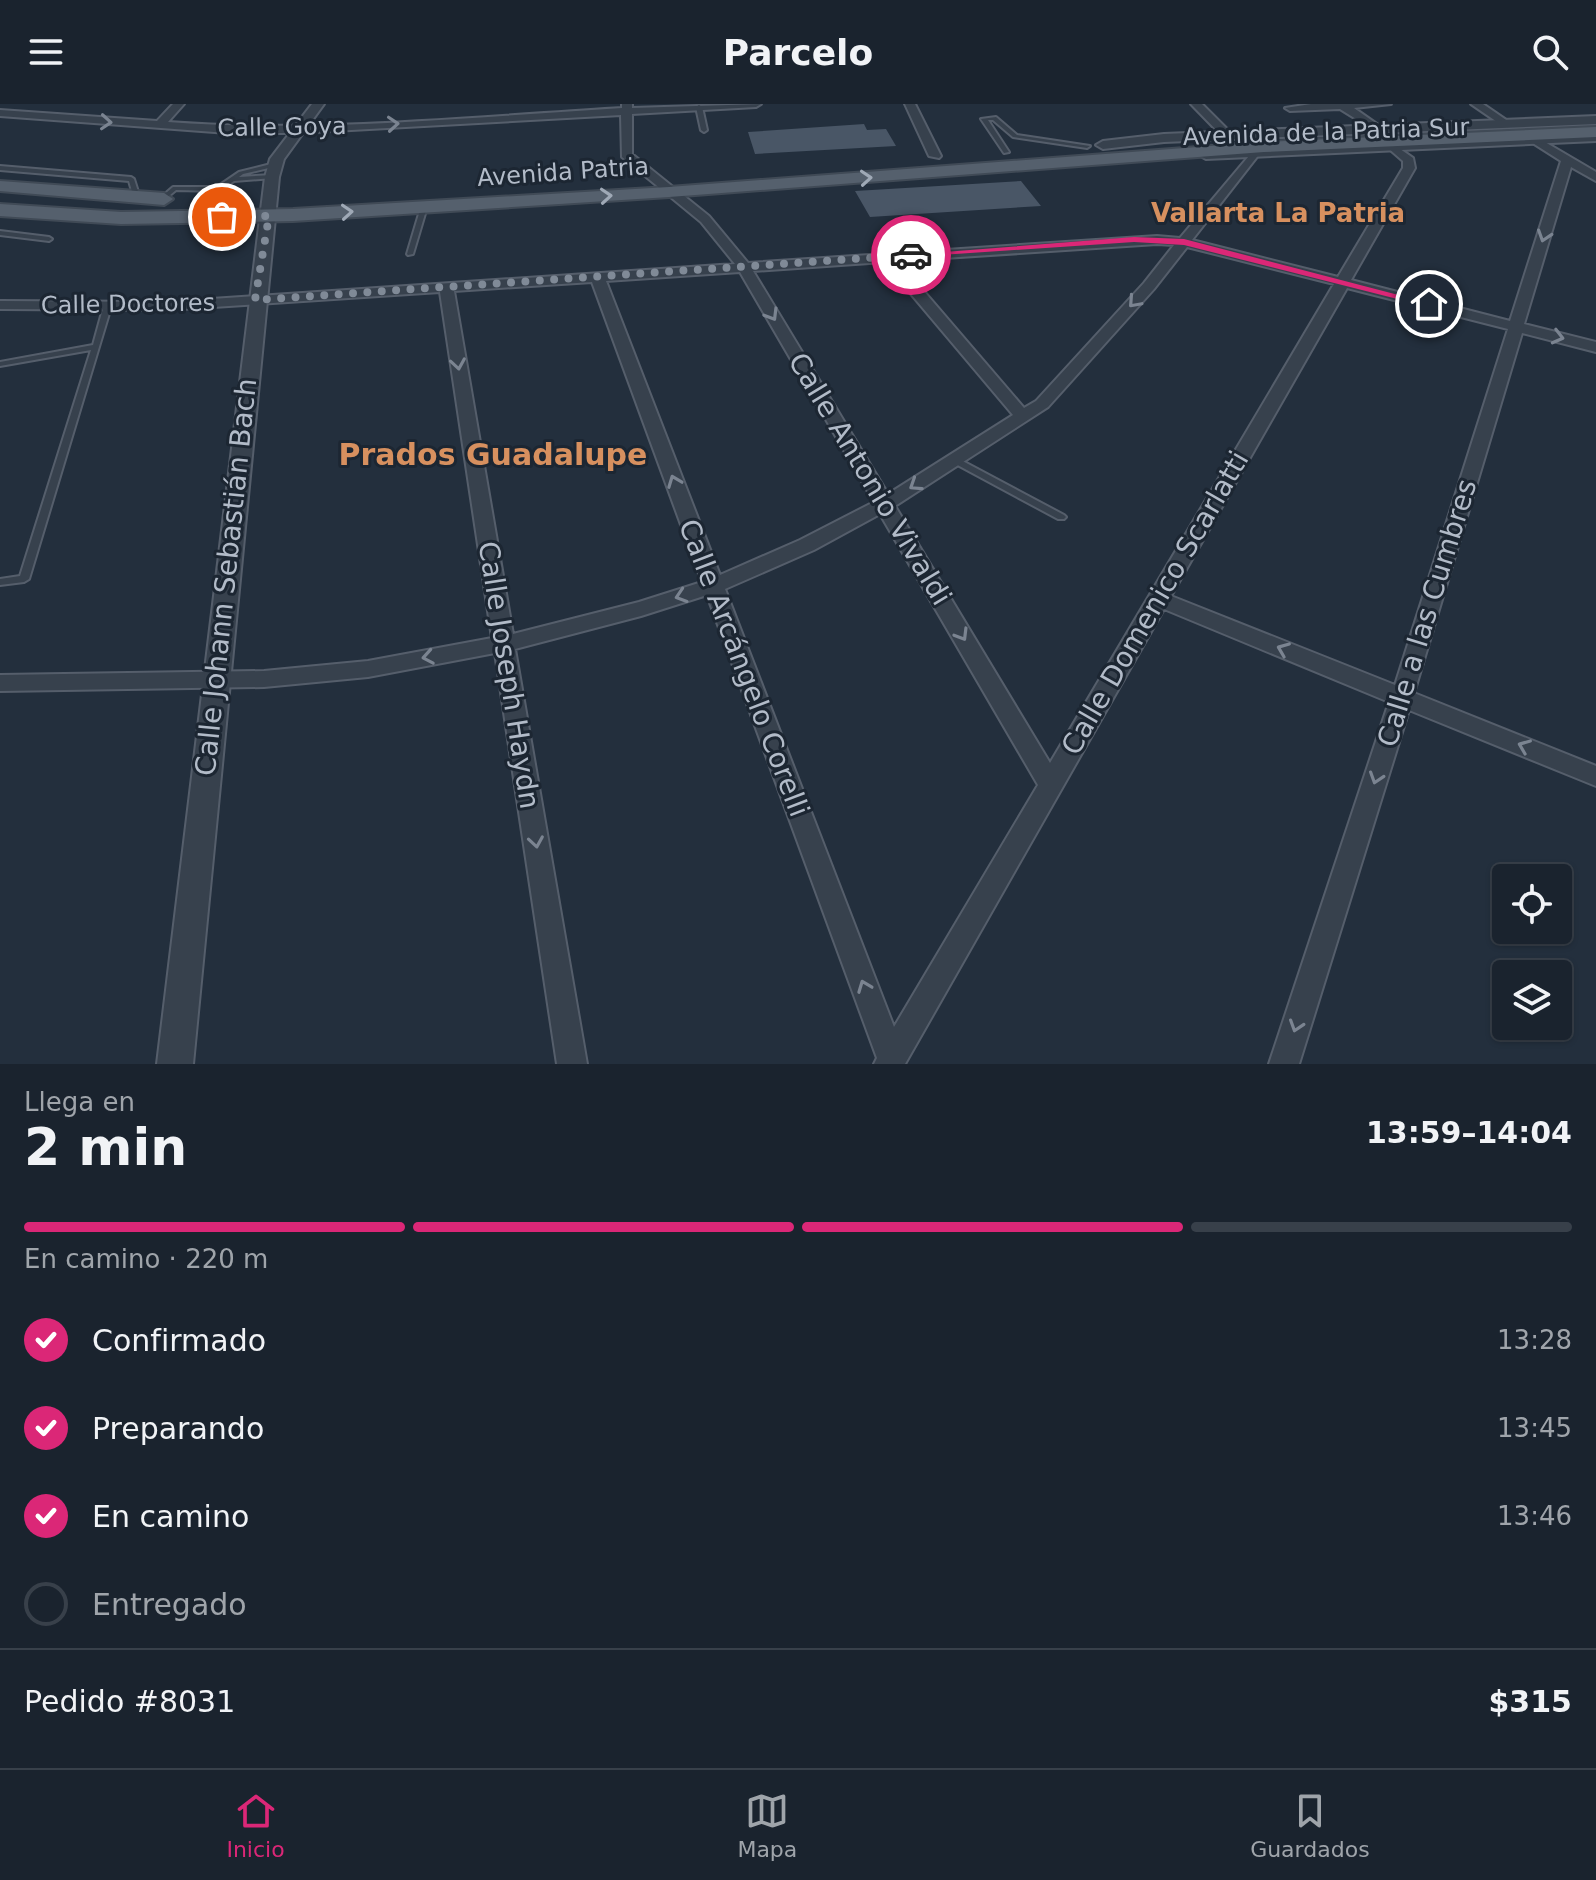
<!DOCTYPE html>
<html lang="es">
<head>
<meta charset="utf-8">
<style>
	body { margin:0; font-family:"DejaVu Sans",sans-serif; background:#272f3a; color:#f1f3f6; height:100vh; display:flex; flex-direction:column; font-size:30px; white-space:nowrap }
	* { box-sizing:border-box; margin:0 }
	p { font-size:26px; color:#9fa4aa }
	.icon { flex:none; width:44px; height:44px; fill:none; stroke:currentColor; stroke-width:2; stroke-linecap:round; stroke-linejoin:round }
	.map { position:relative; height:960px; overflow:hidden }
	.side { display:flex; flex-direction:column; background:#1a232e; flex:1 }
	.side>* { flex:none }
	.controls { position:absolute; left:1492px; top:760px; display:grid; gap:16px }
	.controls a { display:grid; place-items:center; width:80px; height:80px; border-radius:8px; background:#1a232e; box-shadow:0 2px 6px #0004,0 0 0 2px #38404a; font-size:40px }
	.pin { position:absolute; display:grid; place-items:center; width:68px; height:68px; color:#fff; margin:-34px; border:4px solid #fff; border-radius:50%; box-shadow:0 2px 8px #0007 }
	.courier { position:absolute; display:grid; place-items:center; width:80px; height:80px; margin:-40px; border:6px solid #db2777; border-radius:50%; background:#fff; color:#222; box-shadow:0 2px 10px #0007 }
	.headline em { font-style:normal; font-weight:700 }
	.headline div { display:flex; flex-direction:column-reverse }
	.headline { display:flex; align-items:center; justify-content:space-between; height:136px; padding:0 24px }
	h1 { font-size:52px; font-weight:700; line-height:60px }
	.bar { display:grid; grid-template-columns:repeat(4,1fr); gap:12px 8px; align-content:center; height:96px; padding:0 24px }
	.bar i { height:10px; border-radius:6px; background:#38404a }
	.bar .current { background:#db2777 }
	.bar p { grid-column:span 4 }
	.line { display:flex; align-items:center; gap:20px; padding:0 24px; border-top:2px solid #38404a }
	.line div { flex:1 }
	ol { padding:0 24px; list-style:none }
	li { display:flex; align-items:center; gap:24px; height:88px }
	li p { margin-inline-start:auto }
	li .icon { padding:8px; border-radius:50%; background:#db2777; color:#fff; stroke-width:4 }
	li:last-child { color:#9fa4aa }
	li i { width:44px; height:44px; border:4px solid #38404a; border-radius:50% }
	header { display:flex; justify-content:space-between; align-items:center; height:104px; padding:0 24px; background:#1a232e; font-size:36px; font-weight:700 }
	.dock { display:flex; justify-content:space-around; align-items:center; height:112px; border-top:2px solid #38404a; background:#1a232e; font-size:22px; color:#9fa4aa }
	.dock a { display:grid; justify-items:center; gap:4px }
	.dock .current { color:#db2777 }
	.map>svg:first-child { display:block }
</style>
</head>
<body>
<header><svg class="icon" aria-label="menu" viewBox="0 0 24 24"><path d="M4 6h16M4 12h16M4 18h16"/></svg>Parcelo<svg class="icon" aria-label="search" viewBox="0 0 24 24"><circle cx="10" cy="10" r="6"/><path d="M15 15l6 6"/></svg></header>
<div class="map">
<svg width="1596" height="960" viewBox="0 0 1596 960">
	<rect width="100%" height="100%" fill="#232f3d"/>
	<path fill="#495666" d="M864,20L867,26L886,25L896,42L755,50L748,28Z
		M1021,77L1041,102L870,113L855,87Z"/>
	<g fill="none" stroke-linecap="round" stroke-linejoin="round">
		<g stroke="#555e6b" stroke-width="4">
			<path id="service" d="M699,1L702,3L707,26L704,28L701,26L696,3Z
				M996,13L1017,31L1090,42L1087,44L1013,33L993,16H988L1009,48L1004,49L981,15Z
				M275,59L277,60V62L243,70L239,73L272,71L275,73L274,74L234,77L218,87L176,86L164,96L159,95L173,83H217L239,68Z
				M0,62L131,73L134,75L140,94L137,96L134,94L129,77L0,66Z
				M424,101L427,103L413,150L408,151L407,150L421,103Z
				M0,127L49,133L52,135L49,137L0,131Z
				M104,201L111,203L29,475L24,478L0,481V475L20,472L91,246L0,262V258L93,241Z
				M955,353L1064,411L1066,413L1064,415H1058L952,358L951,356L952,354Z"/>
		</g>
		<g stroke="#555e6b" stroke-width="4">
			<path id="minor" d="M173,0H184L168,18C319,29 471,13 622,4V0H632V4L761,0L756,3L632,10V50L709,112L748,159L1157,132L1180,134L1254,46L1260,49L1192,136L1338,173L1403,64V57L1387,43L1393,40L1413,54L1415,64L1351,176L1510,217L1561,57L1528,36L1538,34L1596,68V77L1571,63L1524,220L1596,238V248L1522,229L1414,589L1596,662V682L1409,606L1299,960H1269L1389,598L1164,505L905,960H874L877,954L707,491L641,512L515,545L587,960H557L495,549L368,573L264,583L0,587V571L264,567L368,557L492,534L440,188L167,206L0,205V197L167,198L735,160L701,118L622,53L621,11L297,29H228L0,12V6L157,17ZM1157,140L1174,141L1144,179L1036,297L1024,304L898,157ZM1187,143L1334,180L1050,659L895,402L1048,303L1154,185ZM884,158L1013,311L888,390L753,167ZM740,168L874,398L800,436L720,471L606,177ZM592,178L702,478L639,498L513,530L454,187ZM1347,184L1508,225L1395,581L1171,492ZM880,410L1038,681L894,923L725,485L814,446Z
				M905,0H915L941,52L939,54L929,52Z
				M1191,0H1202L1232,30V34H1224Z
				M1311,0H1391L1354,4L1381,23V27L1377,28L1340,5L1290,7L1285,4Z
				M1471,0H1483L1512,20L1503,22Z"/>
		</g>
		<g stroke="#555e6b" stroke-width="4">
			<path id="tertiary" d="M312,0H324L284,55L279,73L193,960H157L265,73L270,55Z
				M1596,12V20L1164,38L1103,45L1096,41L1103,37L1164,30Z
				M1596,29V37L1206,55L1199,51L1206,47Z"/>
		</g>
		<g stroke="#404a56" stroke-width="4">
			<path id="primary" d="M1596,23V33L1264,48L669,93L293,117L121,120L0,112V100L121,108L293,105L669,83L1264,38Z
				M0,77L164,89L173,95L164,101L0,87Z"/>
		</g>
		<use href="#service" fill="#37414d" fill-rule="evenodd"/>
		<use href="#minor" fill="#37414d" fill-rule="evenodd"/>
		<use href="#tertiary" fill="#37414d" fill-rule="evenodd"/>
		<use href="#primary" fill="#55606d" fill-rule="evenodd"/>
	</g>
	<defs><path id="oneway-chevron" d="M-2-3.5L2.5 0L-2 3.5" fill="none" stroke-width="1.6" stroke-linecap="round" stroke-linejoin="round" transform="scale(2)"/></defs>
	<g stroke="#7b8491">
		<use href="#oneway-chevron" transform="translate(106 18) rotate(4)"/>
		<use href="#oneway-chevron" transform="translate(393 20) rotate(-4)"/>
		<use href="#oneway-chevron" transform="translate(1544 132) rotate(108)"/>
		<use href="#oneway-chevron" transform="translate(1134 198) rotate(132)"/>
		<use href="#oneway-chevron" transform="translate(772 211) rotate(59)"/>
		<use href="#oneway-chevron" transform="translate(1558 233) rotate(14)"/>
		<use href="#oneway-chevron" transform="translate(458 260) rotate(81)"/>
		<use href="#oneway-chevron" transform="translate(674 377) rotate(-111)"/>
		<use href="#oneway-chevron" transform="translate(915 381) rotate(147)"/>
		<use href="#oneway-chevron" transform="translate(681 492) rotate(162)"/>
		<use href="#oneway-chevron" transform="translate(962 531) rotate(59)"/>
		<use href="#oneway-chevron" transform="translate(1283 545) rotate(-158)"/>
		<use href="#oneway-chevron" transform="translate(428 553) rotate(170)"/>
		<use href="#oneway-chevron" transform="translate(1524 642) rotate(-158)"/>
		<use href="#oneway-chevron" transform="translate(1376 674) rotate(108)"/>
		<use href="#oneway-chevron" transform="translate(536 738) rotate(81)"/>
		<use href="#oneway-chevron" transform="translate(864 882) rotate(-111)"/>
		<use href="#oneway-chevron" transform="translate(1296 922) rotate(108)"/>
	</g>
	<g stroke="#9fa9b6">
		<use href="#oneway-chevron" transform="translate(866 74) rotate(-4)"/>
		<use href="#oneway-chevron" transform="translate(606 92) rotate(-4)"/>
		<use href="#oneway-chevron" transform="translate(347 108) rotate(-4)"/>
	</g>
	<path fill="#db2777" d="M1134,133L1184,135L1433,200L1429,203L1184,141L1134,138L911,153L906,151Z"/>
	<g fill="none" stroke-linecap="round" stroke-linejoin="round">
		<path stroke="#808a97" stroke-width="8" stroke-dasharray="0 14.4" d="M222,113L269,112L255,196L911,151"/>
	</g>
	<g text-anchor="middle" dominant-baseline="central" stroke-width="6" stroke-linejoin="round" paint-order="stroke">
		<g font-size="24" fill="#b2bbc8" stroke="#1c2632">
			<text transform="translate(282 23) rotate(-1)">Calle Goya</text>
			<text transform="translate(1326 28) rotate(-2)">Avenida de la Patria Sur</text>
			<text transform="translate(563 68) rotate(-4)">Avenida Patria</text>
			<text transform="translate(128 200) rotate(-1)">Calle Doctores</text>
		</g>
		<g font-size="26" font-weight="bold" fill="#d7905f" stroke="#1c2632">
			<text x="1278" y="109">Vallarta La Patria</text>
		</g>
		<g font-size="28" fill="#b2bbc8" stroke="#1c2632">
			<text transform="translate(870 375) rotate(59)">Calle Antonio Vivaldi</text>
			<text transform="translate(226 473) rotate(-84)">Calle Johann Sebastián Bach</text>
			<text transform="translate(1155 499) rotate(-60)">Calle Domenico Scarlatti</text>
			<text transform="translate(1427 509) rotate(-73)">Calle a las Cumbres</text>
			<text transform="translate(744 564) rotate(69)">Calle Arcángelo Corelli</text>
			<text transform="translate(509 571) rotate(81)">Calle Joseph Haydn</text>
		</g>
		<g font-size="30" font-weight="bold" fill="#d7905f" stroke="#1c2632">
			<text x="493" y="350">Prados Guadalupe</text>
		</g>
	</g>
</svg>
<div class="controls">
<a><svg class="icon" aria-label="locate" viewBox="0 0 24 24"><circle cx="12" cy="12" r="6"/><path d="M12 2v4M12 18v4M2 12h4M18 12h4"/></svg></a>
<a><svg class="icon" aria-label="layers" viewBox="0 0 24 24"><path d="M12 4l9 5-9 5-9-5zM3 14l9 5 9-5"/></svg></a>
</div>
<div class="pin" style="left:222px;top:113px;background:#ea580c"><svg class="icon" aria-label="bag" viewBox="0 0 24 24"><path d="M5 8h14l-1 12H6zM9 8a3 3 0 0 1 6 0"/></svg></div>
<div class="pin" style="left:1429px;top:200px;background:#1f2937"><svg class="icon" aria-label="home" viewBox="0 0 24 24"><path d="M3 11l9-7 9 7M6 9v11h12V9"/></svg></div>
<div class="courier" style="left:911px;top:151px"><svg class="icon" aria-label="car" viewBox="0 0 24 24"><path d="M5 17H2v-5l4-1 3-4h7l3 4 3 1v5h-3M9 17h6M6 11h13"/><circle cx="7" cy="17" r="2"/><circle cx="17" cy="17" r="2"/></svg></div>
</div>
<section class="side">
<div class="headline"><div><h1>2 min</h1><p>Llega en</p></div><em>13:59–14:04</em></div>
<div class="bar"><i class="current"></i><i class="current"></i><i class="current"></i><i></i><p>En camino · 220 m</p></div>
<ol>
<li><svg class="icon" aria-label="check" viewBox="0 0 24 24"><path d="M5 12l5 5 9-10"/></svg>Confirmado<p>13:28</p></li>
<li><svg class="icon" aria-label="check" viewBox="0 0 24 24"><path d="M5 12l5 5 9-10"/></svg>Preparando<p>13:45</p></li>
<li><svg class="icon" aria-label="check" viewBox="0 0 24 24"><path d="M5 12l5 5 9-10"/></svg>En camino<p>13:46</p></li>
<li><i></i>Entregado</li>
</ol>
<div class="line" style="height:104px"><div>Pedido #8031</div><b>$315</b></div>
</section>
<nav class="dock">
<a class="current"><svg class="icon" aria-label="home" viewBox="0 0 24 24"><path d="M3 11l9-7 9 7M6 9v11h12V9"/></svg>Inicio</a>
<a><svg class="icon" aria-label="map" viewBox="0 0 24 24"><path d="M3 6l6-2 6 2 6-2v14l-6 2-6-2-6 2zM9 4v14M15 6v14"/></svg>Mapa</a>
<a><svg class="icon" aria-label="saved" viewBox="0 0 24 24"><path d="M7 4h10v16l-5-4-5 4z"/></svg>Guardados</a>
</nav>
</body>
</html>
